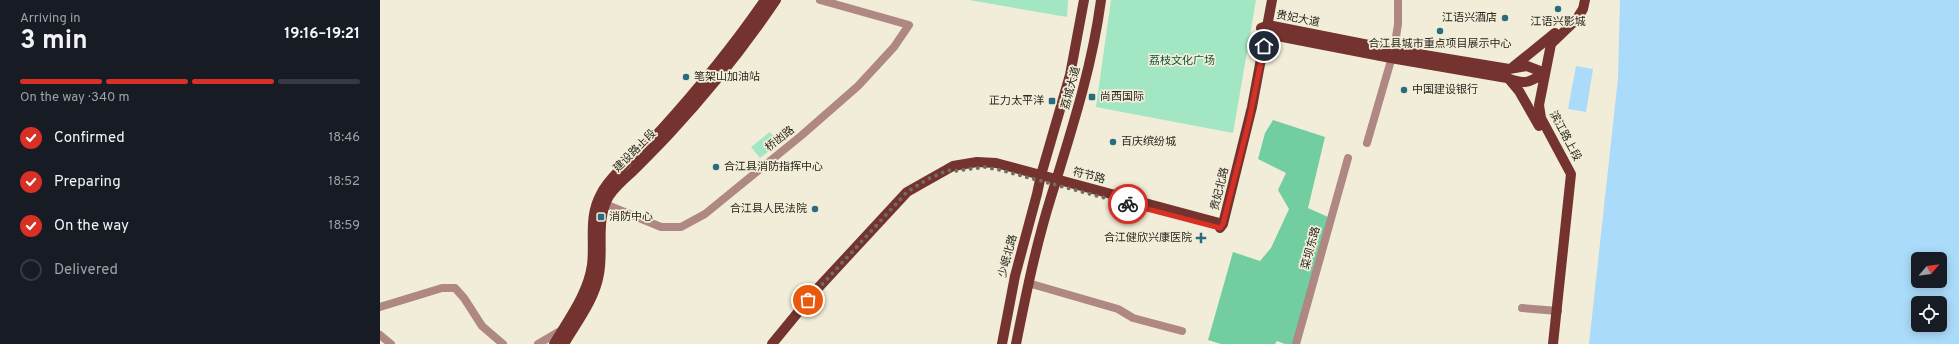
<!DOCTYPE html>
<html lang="en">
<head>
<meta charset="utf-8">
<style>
	body { margin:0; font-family:Overpass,"Noto Sans SC",sans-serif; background:#20242c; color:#f1f3f6; height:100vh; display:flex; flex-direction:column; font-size:15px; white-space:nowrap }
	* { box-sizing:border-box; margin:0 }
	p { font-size:13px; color:#9ea1a6 }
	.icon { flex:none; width:22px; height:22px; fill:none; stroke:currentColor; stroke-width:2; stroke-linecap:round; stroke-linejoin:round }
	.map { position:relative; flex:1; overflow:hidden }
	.details { display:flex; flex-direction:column; background:#171b24; width:380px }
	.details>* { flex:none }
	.needle { width:26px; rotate:61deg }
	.fabs { position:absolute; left:1531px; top:252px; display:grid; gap:8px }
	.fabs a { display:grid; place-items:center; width:36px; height:36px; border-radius:6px; background:#171b24; box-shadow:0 2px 10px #0003; font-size:20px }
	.pin { position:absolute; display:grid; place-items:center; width:34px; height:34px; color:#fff; margin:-17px; border:2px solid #fff; border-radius:50%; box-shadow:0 1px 4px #0007 }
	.courier { position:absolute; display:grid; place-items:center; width:40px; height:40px; margin:-20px; border:3px solid #d93025; border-radius:50%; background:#fff; color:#222; box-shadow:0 1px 5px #0007 }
	.summary em { font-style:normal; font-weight:700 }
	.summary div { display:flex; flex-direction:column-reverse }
	.summary { display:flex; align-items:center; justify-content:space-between; height:68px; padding:0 20px }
	h1 { font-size:26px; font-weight:700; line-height:30px }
	.bar { display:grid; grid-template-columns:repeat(4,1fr); gap:6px 4px; align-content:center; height:48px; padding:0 20px }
	.bar i { height:5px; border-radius:3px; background:#363941 }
	.bar .on { background:#d93025 }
	.bar p { grid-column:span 4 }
	ol { padding:0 20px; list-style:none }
	li { display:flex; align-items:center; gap:12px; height:44px }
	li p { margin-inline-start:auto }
	li .icon { padding:4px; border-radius:50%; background:#d93025; color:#fff; stroke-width:4 }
	li:last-child { color:#9ea1a6 }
	li i { width:22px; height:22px; border:2px solid #363941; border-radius:50% }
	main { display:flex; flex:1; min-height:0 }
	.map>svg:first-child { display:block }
</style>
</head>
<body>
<main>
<section class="details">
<div class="summary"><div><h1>3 min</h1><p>Arriving in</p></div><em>19:16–19:21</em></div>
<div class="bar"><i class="on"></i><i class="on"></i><i class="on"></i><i></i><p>On the way · 340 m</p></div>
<ol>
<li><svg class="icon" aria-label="check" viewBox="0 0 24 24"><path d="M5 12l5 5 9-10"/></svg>Confirmed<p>18:46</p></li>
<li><svg class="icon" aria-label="check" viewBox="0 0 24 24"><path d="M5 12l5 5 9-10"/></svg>Preparing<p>18:52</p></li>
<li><svg class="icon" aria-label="check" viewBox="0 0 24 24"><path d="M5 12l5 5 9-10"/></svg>On the way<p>18:59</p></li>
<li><i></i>Delivered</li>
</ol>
</section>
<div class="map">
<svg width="1579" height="344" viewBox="0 0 1579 344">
	<rect width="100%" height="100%" fill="#f2edd8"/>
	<path fill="#a3e6c3" d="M589,0H688L687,17Z
		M731,0H876L853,133L716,107Z
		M390,132L399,143L380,158L371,147Z"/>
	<path fill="#72cda1" d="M893,120L945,137L928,208L948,217L913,344H905L897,341L895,344H841L828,340L853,252L880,261L891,248L909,209L898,190L906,173L878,159L885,133Z"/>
	<path fill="#abdbfa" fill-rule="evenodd" d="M1240,0H1579V344H1209L1238,78ZM1538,259H1560V281H1538ZM1538,303H1560V325H1538Z
		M1087,40L1094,42L1095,48H1083L1084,42Z
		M1196,66L1213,69L1206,112L1188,109Z"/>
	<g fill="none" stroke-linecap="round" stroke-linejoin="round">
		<path stroke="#af8783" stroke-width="8" d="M987,143L1014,50L1018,24V0
			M220,202L281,227H301L325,214L422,135L478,86L514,47L529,25L440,0
			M648,283L738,309L753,318L802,331
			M0,307L62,288H75L84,298L102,326L123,344
			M1142,308L1178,311
			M0,335L11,344
			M158,344L182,330
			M916,344L968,158"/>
		<path stroke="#74332f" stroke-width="10" d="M881,28L886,34L1011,58L1127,78C1145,85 1148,83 1165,73
			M881,28L888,25L1014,50L1129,69L1147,66L1165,73
			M1133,67L1175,33
			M1129,79L1139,91L1159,126
			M840,228L843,224L872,107L892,0
			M174,344C188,320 208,294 212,265C215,241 208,217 221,194C230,175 265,147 281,130C318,89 354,45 385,0
			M184,344C197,322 215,299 219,274C224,248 215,220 229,196C235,187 244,179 252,172C265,159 278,146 290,133C329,91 364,47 396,0
			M392,344L438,288L527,192L573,166L597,162L616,163L843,224
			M622,344L635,276L657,194L661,175L690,75L704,0
			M636,344C646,294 656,245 671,197C691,132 712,68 721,0
			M1173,344L1191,174L1161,118L1159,105L1171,44L1196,20L1203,9L1205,0"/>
	</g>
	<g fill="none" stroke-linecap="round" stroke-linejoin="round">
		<path stroke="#6f6c60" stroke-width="4" stroke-dasharray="0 7.2" d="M428,300L527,192L548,179L568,170L574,171L605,167L620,170L748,204"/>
		<path stroke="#d93025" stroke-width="5" d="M748,204L840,228L843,224L869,121L884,46"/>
	</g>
	<g fill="#286d7d" stroke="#f2edd8" stroke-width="1.5">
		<circle cx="1178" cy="9" r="4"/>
		<circle cx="1125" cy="18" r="4"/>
		<circle cx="1060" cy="31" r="4"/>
		<circle cx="306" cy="77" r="4"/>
		<circle cx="1024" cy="90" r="4"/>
		<rect x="708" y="93" width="8" height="8" rx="2"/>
		<rect x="668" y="97" width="8" height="8" rx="2"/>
		<circle cx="733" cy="142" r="4"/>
		<circle cx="336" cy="167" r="4"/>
		<circle cx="435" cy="209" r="4"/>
		<rect x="217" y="213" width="8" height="8" rx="2"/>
		<path d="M819 232h4v4h4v4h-4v4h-4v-4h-4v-4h4z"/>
	</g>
	<g text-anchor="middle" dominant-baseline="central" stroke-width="3.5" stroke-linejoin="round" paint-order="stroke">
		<g font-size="11" fill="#292720" stroke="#f2edd8" text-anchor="start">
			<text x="1117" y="18" text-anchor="end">江语兴酒店</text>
			<text x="1178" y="22" text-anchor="middle">江语兴影城</text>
			<text x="1060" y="44" text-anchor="middle">合江县城市重点项目展示中心</text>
			<text x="314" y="77">笔架山加油站</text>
			<text x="1032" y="90">中国建设银行</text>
			<text x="720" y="97">尚西国际</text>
			<text x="664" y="101" text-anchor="end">正力太平洋</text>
			<text x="741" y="142">百庆·缤纷城</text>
			<text x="344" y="167">合江县消防指挥中心</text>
			<text x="427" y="209" text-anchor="end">合江县人民法院</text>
			<text x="229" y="217">消防中心</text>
			<text x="812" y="238" text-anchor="end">合江健欣兴康医院</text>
		</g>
		<g font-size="11" fill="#292720" stroke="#f2edd8">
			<text transform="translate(918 19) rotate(11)">贵妃大道</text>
			<text transform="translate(691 88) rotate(-75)">荔城大道</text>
			<text transform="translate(1185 136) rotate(62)">滨江路上段</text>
			<text transform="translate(400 139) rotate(-38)">桥凼路</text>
			<text transform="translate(255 151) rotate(-45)">建设路上段</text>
			<text transform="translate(709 176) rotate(15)">符节路</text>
			<text transform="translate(840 189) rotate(-76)">贵妃北路</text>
			<text transform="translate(931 248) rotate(-75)">菜坝东路</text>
			<text transform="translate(628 256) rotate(-75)">少岷北路</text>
		</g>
		<g font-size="11" fill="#0d563a" stroke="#f2edd8">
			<text x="802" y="61">荔枝文化广场</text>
		</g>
	</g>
</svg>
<div class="fabs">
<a><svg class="needle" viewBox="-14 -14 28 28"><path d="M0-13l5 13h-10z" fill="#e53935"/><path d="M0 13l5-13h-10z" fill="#9ea1a6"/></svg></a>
<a><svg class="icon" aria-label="locate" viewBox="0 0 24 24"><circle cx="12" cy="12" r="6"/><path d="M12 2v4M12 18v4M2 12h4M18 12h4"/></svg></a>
</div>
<div class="pin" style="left:428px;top:300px;background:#ea580c"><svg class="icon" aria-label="bag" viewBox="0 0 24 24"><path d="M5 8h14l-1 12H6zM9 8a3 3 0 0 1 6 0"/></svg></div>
<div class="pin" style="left:884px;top:46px;background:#1f2937"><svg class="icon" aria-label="home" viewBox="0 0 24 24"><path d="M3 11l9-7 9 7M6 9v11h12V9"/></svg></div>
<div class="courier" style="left:748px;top:204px"><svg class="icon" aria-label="bike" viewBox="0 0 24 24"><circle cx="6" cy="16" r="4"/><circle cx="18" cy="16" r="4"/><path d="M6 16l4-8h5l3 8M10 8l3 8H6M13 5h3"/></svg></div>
</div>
</main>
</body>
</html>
